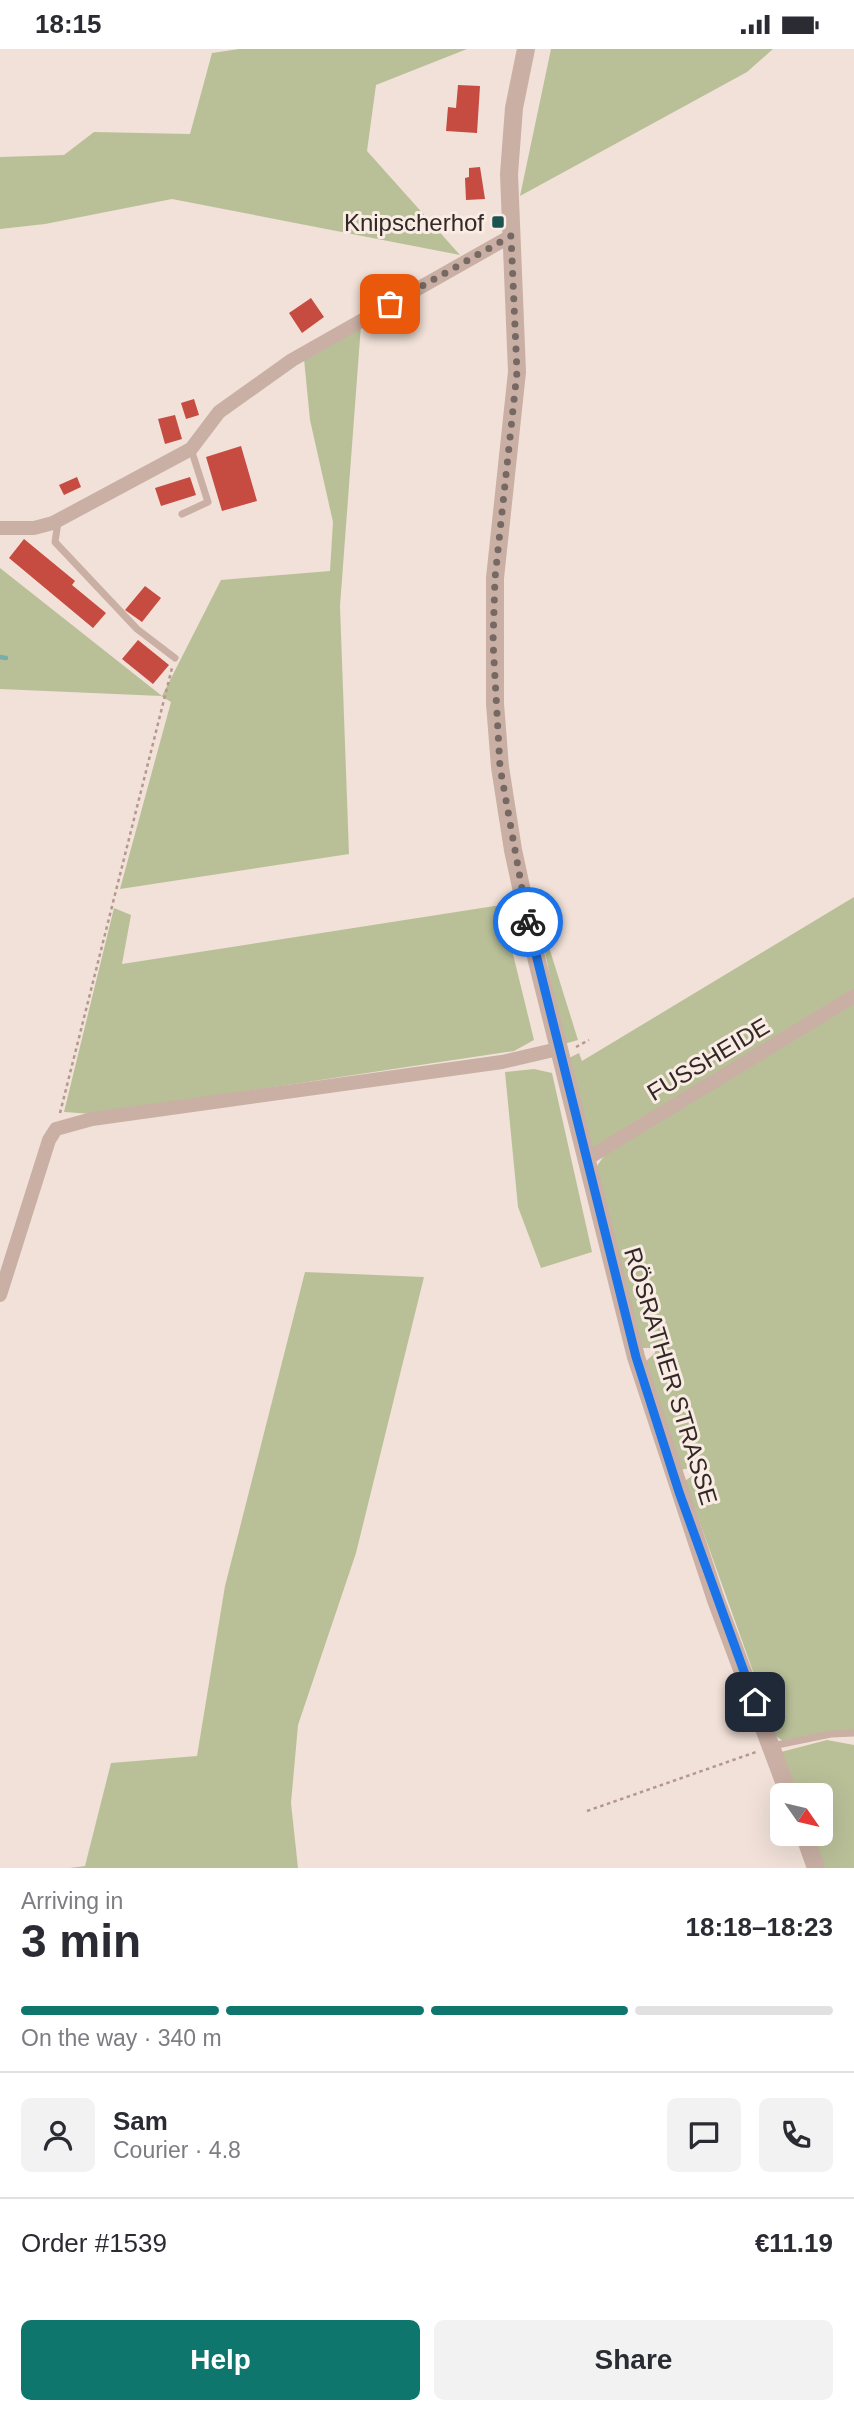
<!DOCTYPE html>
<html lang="en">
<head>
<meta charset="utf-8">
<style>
	body { margin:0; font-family:Helvetica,sans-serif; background:#f2f2f3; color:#2b2b33; height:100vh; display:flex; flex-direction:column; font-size:26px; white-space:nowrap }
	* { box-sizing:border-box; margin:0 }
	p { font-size:23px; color:#7c7c81 }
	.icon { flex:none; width:38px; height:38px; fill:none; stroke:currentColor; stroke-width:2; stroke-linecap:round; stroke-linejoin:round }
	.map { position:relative; height:1819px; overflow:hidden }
	.sheet { display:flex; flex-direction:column; background:#fff; flex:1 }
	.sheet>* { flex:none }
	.needle { width:46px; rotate:124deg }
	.tools { position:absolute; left:770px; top:1734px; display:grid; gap:14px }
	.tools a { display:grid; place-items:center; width:63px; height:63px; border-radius:10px; background:#fff; box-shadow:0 7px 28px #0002; font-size:35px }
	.pin { position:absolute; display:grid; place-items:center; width:60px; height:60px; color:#fff; margin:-30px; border-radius:14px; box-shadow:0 4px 10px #0006 }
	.courier { position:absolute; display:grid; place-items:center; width:70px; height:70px; margin:-35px; border:5px solid #1a73e8; border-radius:50%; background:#fff; color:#222; box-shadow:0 2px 9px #0007 }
	.overview em { font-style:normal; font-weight:700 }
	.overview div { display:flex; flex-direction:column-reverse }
	.overview { display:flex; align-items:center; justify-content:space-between; height:119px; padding:0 21px }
	h1 { font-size:46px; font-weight:700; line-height:52px }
	.bar { display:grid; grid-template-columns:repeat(4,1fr); gap:10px 7px; align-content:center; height:84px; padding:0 21px }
	.bar i { height:9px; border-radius:5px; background:#e1e1e2 }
	.bar .selected { background:#0f766e }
	.bar p { grid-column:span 4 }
	.line { display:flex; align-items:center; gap:18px; padding:0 21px; border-top:2px solid #e1e1e2 }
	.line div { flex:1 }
	.round { display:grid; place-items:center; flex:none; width:74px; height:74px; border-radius:10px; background:#f2f2f3 }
	.action { display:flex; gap:14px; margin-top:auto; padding:14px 21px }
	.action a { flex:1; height:80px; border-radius:10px; background:#0f766e; color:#fff; font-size:28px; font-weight:700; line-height:80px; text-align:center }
	.action a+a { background:#f2f2f3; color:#2b2b33 }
	.status { display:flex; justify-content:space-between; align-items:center; height:49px; padding:0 35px; background:#fff; direction:ltr }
	.status svg { height:19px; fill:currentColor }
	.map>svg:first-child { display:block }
</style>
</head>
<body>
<div class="status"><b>18:15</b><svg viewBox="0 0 49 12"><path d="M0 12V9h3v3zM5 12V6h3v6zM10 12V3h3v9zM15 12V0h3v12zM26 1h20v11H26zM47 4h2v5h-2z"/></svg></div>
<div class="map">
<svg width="854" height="1819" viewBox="0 0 854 1819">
	<rect width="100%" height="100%" fill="#f1e1d8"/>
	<path fill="#b9c098" d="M239,0H467L376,36L367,102L460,206L172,150L45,175L0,180V108L64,106L94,83L190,85L212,4Z
		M551,0H773L747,23L520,147Z
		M361,276L340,557L349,805L120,840L171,653L161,647L0,640V519L162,647L221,531L330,522L333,473L310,371L304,310Z
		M854,848V941L591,1102L567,1010L579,1004L582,1012Z
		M534,850L578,991L564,995Z
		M501,856L534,991L514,1002L93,1065L64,1063L114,859L131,866L122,915Z
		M854,951V1681L783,1692L776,1687L685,1432L692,1427L690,1419L680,1421L646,1312L655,1304L654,1299H641L597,1117L606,1104Z
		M534,1020L552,1024L592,1203L541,1219L518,1158L505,1023Z
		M305,1223L424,1228L356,1504L298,1676L291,1754L298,1819H70L85,1817L111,1714L197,1707L225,1537Z
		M827,1691L854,1696V1819H824L812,1785H821V1746H797L781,1703Z"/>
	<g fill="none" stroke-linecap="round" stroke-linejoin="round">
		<path stroke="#77aea7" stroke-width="4.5" d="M0,608L6,609"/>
	</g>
	<path fill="#c64b41" d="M458,36L480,37L477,84L446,82L448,58L456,59Z
		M480,118L485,150L466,151L465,129L469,128V119Z
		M311,249L324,268L302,284L289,264Z
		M194,350L199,366L186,370L181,354Z
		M175,366L182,390L165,395L158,370Z
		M241,397L257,452L222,462L206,408Z
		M77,428L81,438L64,446L59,436Z
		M190,428L196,446L161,457L155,439Z
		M24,490L75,532L72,536L106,564L93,579L9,509Z
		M145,537L161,549L142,573L125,561Z
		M138,591L169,616L153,635L122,610Z"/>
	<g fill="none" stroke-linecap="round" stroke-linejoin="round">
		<path stroke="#b4988e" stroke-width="2.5" stroke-dasharray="3.5 3.5" stroke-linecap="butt" d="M576,998L589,991
			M60,1064L172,619
			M587,1762L756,1703"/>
		<path stroke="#c9afa4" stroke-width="7" d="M182,465L208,453L191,400
			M58,473L55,493L137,580L175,609
			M772,1697L831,1685L854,1684"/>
		<path stroke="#c9afa4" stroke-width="14" d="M0,479H34L53,474L191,400L219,363L292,311L511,187
			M585,1111L854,947
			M0,1246L49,1091L56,1080L92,1070L502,1013L558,1000"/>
		<path stroke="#c9afa4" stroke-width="18" d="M526,0L514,59L509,125L517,323L495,529V655L500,718L513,801L537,912L636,1308L716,1551L789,1746
			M804,1785L816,1819"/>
	</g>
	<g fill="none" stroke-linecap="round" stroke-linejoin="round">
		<path stroke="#766964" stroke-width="7" stroke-dasharray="0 12.6" d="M390,255L511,187L517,323L495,529L493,593L500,718L528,873"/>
		<path stroke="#1a73e8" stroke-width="9" d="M528,873L636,1308L679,1443L755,1653"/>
	</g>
	<rect fill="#1c554f" stroke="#f9ece4" stroke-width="2.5" x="491" y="166" width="14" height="14" rx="3.5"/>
	<g text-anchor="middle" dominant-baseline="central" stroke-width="6" stroke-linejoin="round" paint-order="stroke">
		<g font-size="24" fill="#342826" stroke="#f9ece4" text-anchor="end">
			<text x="484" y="173">Knipscherhof</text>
		</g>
		<g font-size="24" fill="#342826" stroke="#f9ece4">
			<text transform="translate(708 1010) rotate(-31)">FUSSHEIDE</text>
			<text transform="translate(671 1327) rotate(73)">RÖSRATHER STRASSE</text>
		</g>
	</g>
</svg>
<div class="tools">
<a><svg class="needle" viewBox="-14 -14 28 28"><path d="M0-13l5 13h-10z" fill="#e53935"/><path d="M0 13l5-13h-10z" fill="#7c7c81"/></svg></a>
</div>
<div class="pin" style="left:390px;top:255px;background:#ea580c"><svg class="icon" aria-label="bag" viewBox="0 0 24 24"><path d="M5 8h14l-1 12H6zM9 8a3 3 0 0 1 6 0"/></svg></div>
<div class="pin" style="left:755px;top:1653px;background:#1f2937"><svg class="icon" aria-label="home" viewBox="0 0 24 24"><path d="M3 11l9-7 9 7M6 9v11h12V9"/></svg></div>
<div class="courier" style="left:528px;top:873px"><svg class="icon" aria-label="bike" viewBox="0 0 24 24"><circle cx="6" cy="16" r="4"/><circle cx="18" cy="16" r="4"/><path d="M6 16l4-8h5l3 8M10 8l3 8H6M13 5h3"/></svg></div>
</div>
<section class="sheet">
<div class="overview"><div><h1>3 min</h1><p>Arriving in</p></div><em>18:18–18:23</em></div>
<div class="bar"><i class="selected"></i><i class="selected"></i><i class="selected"></i><i></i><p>On the way · 340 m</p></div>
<div class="line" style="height:126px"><a class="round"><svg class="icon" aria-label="person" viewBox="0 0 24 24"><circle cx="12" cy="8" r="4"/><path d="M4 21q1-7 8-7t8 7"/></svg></a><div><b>Sam</b><p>Courier · 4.8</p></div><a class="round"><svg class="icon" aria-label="chat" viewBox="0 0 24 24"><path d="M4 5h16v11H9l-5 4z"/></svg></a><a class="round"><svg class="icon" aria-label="phone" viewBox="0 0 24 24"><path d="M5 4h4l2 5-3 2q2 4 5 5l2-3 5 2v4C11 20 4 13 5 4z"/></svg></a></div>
<div class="line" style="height:91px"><div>Order #1539</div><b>€11.19</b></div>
<div class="action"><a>Help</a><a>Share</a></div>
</section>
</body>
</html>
